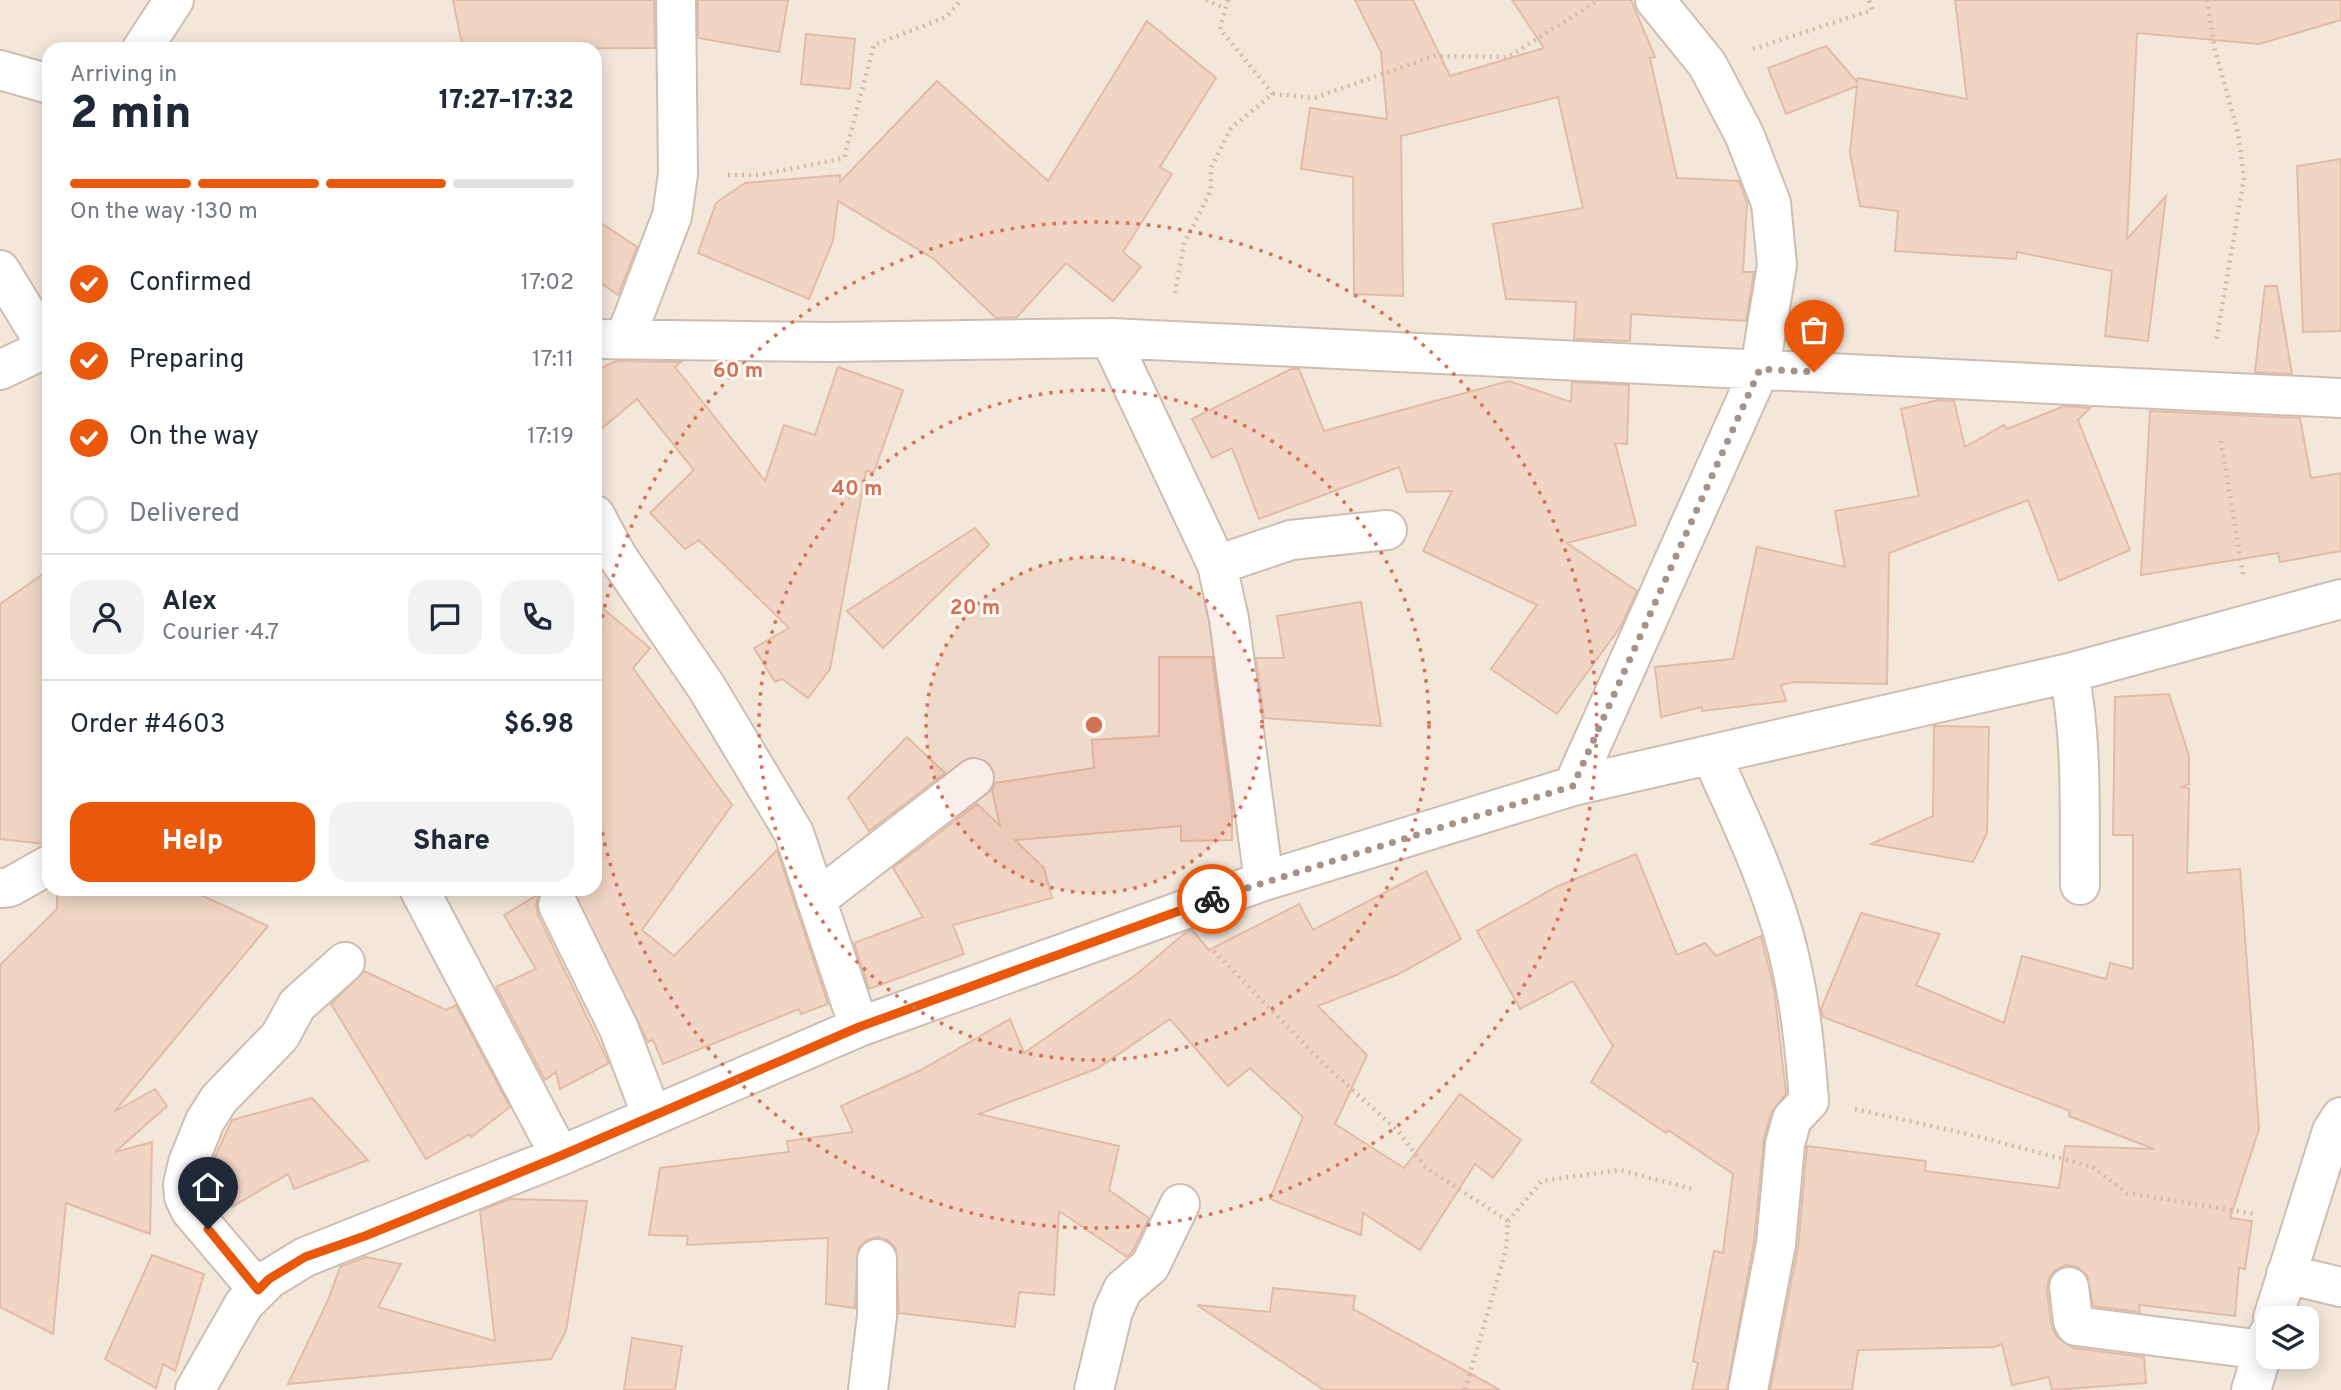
<!DOCTYPE html>
<html lang="en">
<head>
<meta charset="utf-8">
<style>
	body { margin:0; font-family:Overpass,sans-serif; background:#f2f2f3; color:#1f2937; height:100vh; display:flex; flex-direction:column; font-size:26px; white-space:nowrap }
	* { box-sizing:border-box; margin:0 }
	p { font-size:23px; color:#747a83 }
	.icon { flex:none; width:38px; height:38px; fill:none; stroke:currentColor; stroke-width:2; stroke-linecap:round; stroke-linejoin:round }
	.map { position:relative; flex:1; overflow:hidden }
	.sheet { position:absolute; left:42px; top:42px; width:560px; height:854px; display:flex; flex-direction:column; background:#fff; border-radius:21px; box-shadow:0 4px 18px #0003 }
	.sheet>* { flex:none }
	.buttons { position:absolute; left:2256px; top:1306px; display:grid; gap:14px }
	.buttons a { display:grid; place-items:center; width:63px; height:63px; border-radius:14px; background:#fff; box-shadow:0 4px 18px #0003; font-size:35px }
	.pin { position:absolute; display:grid; place-items:center; width:60px; height:60px; color:#fff; margin:-72px -30px; border-radius:50% 50% 50% 0; rotate:-45deg; box-shadow:0 0 7px #0007 }
	.pin .icon { rotate:45deg }
	.courier { position:absolute; display:grid; place-items:center; width:70px; height:70px; margin:-35px; border:5px solid #ea580c; border-radius:50%; background:#fff; color:#222; box-shadow:0 2px 9px #0007 }
	.overview em { font-style:normal; font-weight:800 }
	.overview div { display:flex; flex-direction:column-reverse }
	.overview { display:flex; align-items:center; justify-content:space-between; height:119px; padding:0 28px }
	h1 { font-size:46px; font-weight:800; line-height:52px }
	.bar { display:grid; grid-template-columns:repeat(4,1fr); gap:10px 7px; align-content:center; height:84px; padding:0 28px }
	.bar i { height:9px; border-radius:5px; background:#e0e1e3 }
	.bar .active { background:#ea580c }
	.bar p { grid-column:span 4 }
	.line { display:flex; align-items:center; gap:18px; padding:0 28px; border-top:2px solid #e0e1e3 }
	.line div { flex:1 }
	.round { display:grid; place-items:center; flex:none; width:74px; height:74px; border-radius:21px; background:#f2f2f3 }
	ol { padding:0 28px; list-style:none }
	li { display:flex; align-items:center; gap:21px; height:77px }
	li p { margin-inline-start:auto }
	li .icon { padding:7px; border-radius:50%; background:#ea580c; color:#fff; stroke-width:4 }
	li:last-child { color:#747a83 }
	li i { width:38px; height:38px; border:4px solid #e0e1e3; border-radius:50% }
	.action { display:flex; gap:14px; margin-top:auto; padding:14px 28px }
	.action a { flex:1; height:80px; border-radius:21px; background:#ea580c; color:#fff; font-size:28px; font-weight:800; line-height:80px; text-align:center }
	.action a+a { background:#f2f2f3; color:#1f2937 }
	.map>svg:first-child { display:block }
</style>
</head>
<body>
<div class="map">
<svg width="2341" height="1390" viewBox="0 0 2341 1390">
	<rect width="100%" height="100%" fill="#fcf5ec"/>
	<path fill="#f3e7da" fill-rule="evenodd" d="M0,0H2341V1390H0ZM49,49H595V889H49ZM2268,1318H2306V1356H2268Z"/>
	<path fill="#f0d5c5" stroke="#e2bba6" stroke-width="2" d="M453,0H654L655,48L463,49Z
		M698,0H788L779,52L698,38Z
		M1355,0H1413L1450,76L1544,48L1512,0H1631L1655,57L1650,58L1677,178L1739,181L1747,203L1743,272H1754L1746,321L1631,314L1630,341L1574,339L1576,302L1506,299L1493,224L1583,208L1558,97L1401,136L1403,296L1354,294L1353,177L1301,169L1310,108L1387,119L1381,52Z
		M1955,0H2341V20L2259,44L2137,33L2127,239L2166,196L2148,341L2105,336L2112,271L2017,252L2016,259L1895,251L1898,211L1860,206L1850,152L1857,86L1786,114L1768,68L1826,46L1857,82L1858,78L1967,99Z
		M1147,21L1216,78L1160,167L1172,174L1123,252L1141,267L1113,301L1066,263L1017,317L996,318L934,259L838,201L833,241L809,299L698,253L716,203L720,200L745,183L840,175V182L937,81L1048,181Z
		M806,34L855,39L850,89L801,84Z
		M2341,159V331L2303,332L2297,166Z
		M595,219L637,247L618,295L595,279Z
		M2265,286H2277L2292,374L2255,372Z
		M616,361L681,362L675,367L765,481L784,425L815,435L838,367L903,390L874,472L866,471L830,669L808,698L782,679L775,682L754,648L789,628L699,540L685,549L650,513L694,470L637,399L595,434V371Z
		M1291,369H1299L1324,431L1509,381L1571,402L1572,382L1629,385L1627,444L1615,443L1636,525L1567,543L1637,591L1621,626L1557,714L1491,669L1537,605L1423,551L1452,491L1407,492L1399,467L1259,519L1232,448L1212,458L1192,419Z
		M1938,400L1954,401L1965,447L2004,425L2007,429L2064,406L2090,408L2078,420L2130,550L2059,581L2028,500L1889,553L1887,684L1793,682L1781,685L1786,701L1702,711L1701,707L1661,717L1655,667L1733,659L1757,547L1845,567L1835,511L1919,496L1901,409Z
		M2150,411L2300,418L2311,478L2341,473V551L2280,562L2278,553L2141,575Z
		M975,528L989,545L883,648L847,611Z
		M49,570V843L45,844L0,839V604Z
		M595,602L650,648L633,668L732,805L642,930L674,956L777,850L828,1004L801,1014L799,1009L663,1064L653,1040L648,1042L572,889H595Z
		M1361,602L1381,726L1264,718L1256,658H1284L1277,616Z
		M1159,657H1212L1232,807V840L1181,841V826L1015,840L1044,868L1052,898L953,925L964,954L869,989L854,943L923,917L893,868L977,804L1000,826L992,790L995,783L1094,768L1092,740L1159,736Z
		M2169,694L2189,756V784L2182,787L2189,788L2187,873L2240,869L2259,1129L2230,1218L2252,1221L2245,1269L2239,1268L2235,1316L2139,1305L2140,1312L2093,1306L2087,1275L2077,1267L2066,1265L2055,1270L2049,1278L2047,1289L2051,1324L2057,1337L2073,1348L2144,1357L2146,1383L2052,1390L2049,1377L2012,1385L2002,1344L1994,1347L1858,1350L1852,1390H1770L1798,1248L1807,1146L1926,1161L1925,1171L2059,1188L2065,1146L2154,1149L2069,1116L2070,1111L1823,1017L1821,1009L1861,913L1940,934L1916,985L2004,1023L2022,956L2106,979L2110,963L2133,969V835H2113L2115,697Z
		M1934,726L1989,727L1987,833L1973,862L1871,844L1933,816Z
		M907,737L945,773L869,831L848,798Z
		M1636,854L1677,955L1705,943L1716,956L1761,936L1774,989L1786,1093L1771,1113L1764,1138L1754,1241L1727,1390H1692L1698,1363L1693,1361L1714,1251L1723,1253L1733,1174L1668,1130L1666,1133L1591,1082L1613,1046L1573,981L1520,1009L1477,931L1556,887Z
		M1426,871L1461,939L1399,974L1318,1006L1367,1055L1335,1124L1404,1168L1460,1094L1521,1140L1493,1178L1475,1164L1420,1250L1363,1213L1361,1235L1270,1199L1303,1117L1250,1068L1228,1086L1170,1019L1098,1068L979,1114L1119,1146L1109,1190L1149,1218L1132,1252L1127,1257L1059,1211L1054,1295L1019,1292L1015,1327L899,1313L896,1249L888,1240L878,1237L867,1240L858,1249L855,1308L826,1304L828,1238L687,1245L688,1236L649,1235L660,1168L789,1152L787,1141L853,1132L841,1106L921,1070L1010,1019L1024,1053L1137,974L1185,933L1192,930L1209,950L1299,904L1313,930Z
		M57,889H188L268,926L114,1112L155,1089L167,1106L115,1152L152,1142L150,1234L66,1203L53,1334L0,1307V965L57,909Z
		M539,894L536,904L538,915L609,1063L560,1089L556,1072L545,1080L496,987L536,969L504,915Z
		M364,971L446,1010L456,1005L510,1107L471,1137L470,1134L426,1159L331,1004Z
		M312,1098L368,1160L294,1189L288,1174L232,1207L208,1172L232,1120Z
		M510,1199L587,1201L566,1331L551,1359L288,1384L329,1298L340,1267L366,1257L401,1264L378,1307L495,1341L480,1211Z
		M152,1255L204,1274L175,1371L163,1364L156,1388L105,1359Z
		M1273,1288L1355,1296L1353,1309L1500,1390H1324L1197,1305L1270,1312Z
		M632,1338L682,1346L675,1390H624Z"/>
	<g fill="none" stroke-linecap="round" stroke-linejoin="round">
		<g stroke="#cebeb1" stroke-width="42">
			<path id="street" d="M142,49L174,0
				M0,70L49,84
				M0,270L47,347
				M1110,338L1217,565L1229,619L1264,881
				M595,339L829,342L1110,338L2341,398
				M625,339L672,216L678,174L676,0
				M0,370L49,347
				M595,515L617,556L707,688L794,833L859,1027
				M1217,565L1291,540L1387,530
				M2069,673C2083,743 2079,814 2080,885
				M1712,757C1740,819 1770,881 1787,947C1800,998 1805,1049 1809,1101L1792,1119L1785,1144L1776,1244L1748,1390
				M1573,786L1760,369L1777,265L1771,203L1744,134L1707,64L1655,0
				M0,888L10,887L49,865
				M419,889L560,1156
				M816,900L974,778
				M558,905L619,1029L652,1116
				M2286,1274L2341,1287
				M2069,1287L2073,1321L2076,1326L2263,1350
				M258,1290L191,1211L184,1197L183,1184L188,1163L205,1121L219,1099L280,1036L297,1005L345,962
				M2273,1318L2332,1131L2341,1117
				M195,1390L244,1304L269,1279L305,1257L560,1156L859,1027L1264,881L1573,786L2069,673L2341,599
				M868,1390L877,1316V1259
				M1094,1390L1113,1311L1123,1289L1150,1266L1180,1204
				M2251,1390L2268,1335"/>
		</g>
		<path stroke="#d6b8a7" stroke-width="4.5" stroke-dasharray="2 5" stroke-linecap="butt" d="M1206,0L1224,8
			M2207,0L2215,50L2238,133L2244,178L2216,342
			M1753,49L1872,10L1869,0
			M1273,94L1314,98L1434,56L1508,57L1599,0
			M728,175H759L844,158L874,45L946,17L961,0
			M1175,293L1184,244L1211,190V168L1231,128L1273,94L1220,29L1228,0
			M2221,441L2243,574
			M1214,951L1326,1066L1398,1131L1425,1167L1508,1221L1506,1250L1465,1390
			M1855,1109L1976,1136L2093,1167L2127,1193L2255,1214
			M1508,1221L1542,1181L1620,1170L1696,1190"/>
		<use href="#street" stroke="#fff" stroke-width="38"/>
	</g>
	<g fill="none" stroke-linecap="round" stroke-linejoin="round">
		<path stroke="#a69286" stroke-width="7" stroke-dasharray="0 12.6" d="M1212,899L1573,786L1760,369L1814,372"/>
		<path stroke="#ea580c" stroke-width="9" d="M208,1229L258,1290L269,1279L305,1257L365,1236L560,1156L859,1027L1212,899"/>
	</g>
	<circle cx="1094" cy="725" r="168" fill="#d57157" fill-opacity=".12"/>
	<g fill="none" stroke="#d57157" stroke-width="3.5" stroke-dasharray="3.5 7">
		<circle cx="1094" cy="725" r="168"/>
		<circle cx="1094" cy="725" r="335"/>
		<path d="M595 659A503 503 0 1 1 595 791"/>
	</g>
	<circle cx="1094" cy="725" r="10" fill="#d57157" stroke="#fef9f3" stroke-width="3.5"/>
	<g font-size="21" text-anchor="middle" font-weight="bold" fill="#d57157" stroke="#fef9f3" stroke-width="6" stroke-linejoin="round" paint-order="stroke">
		<text x="738" y="377">60 m</text>
		<text x="857" y="495">40 m</text>
		<text x="975" y="614">20 m</text>
	</g>
</svg>
<div class="buttons">
<a><svg class="icon" aria-label="layers" viewBox="0 0 24 24"><path d="M12 4l9 5-9 5-9-5zM3 14l9 5 9-5"/></svg></a>
</div>
<div class="pin" style="left:1814px;top:372px;background:#ea580c"><svg class="icon" aria-label="bag" viewBox="0 0 24 24"><path d="M5 8h14l-1 12H6zM9 8a3 3 0 0 1 6 0"/></svg></div>
<div class="pin" style="left:208px;top:1229px;background:#1f2937"><svg class="icon" aria-label="home" viewBox="0 0 24 24"><path d="M3 11l9-7 9 7M6 9v11h12V9"/></svg></div>
<div class="courier" style="left:1212px;top:899px"><svg class="icon" aria-label="bike" viewBox="0 0 24 24"><circle cx="6" cy="16" r="4"/><circle cx="18" cy="16" r="4"/><path d="M6 16l4-8h5l3 8M10 8l3 8H6M13 5h3"/></svg></div>
<section class="sheet">
<div class="overview"><div><h1>2 min</h1><p>Arriving in</p></div><em>17:27–17:32</em></div>
<div class="bar"><i class="active"></i><i class="active"></i><i class="active"></i><i></i><p>On the way · 130 m</p></div>
<ol>
<li><svg class="icon" aria-label="check" viewBox="0 0 24 24"><path d="M5 12l5 5 9-10"/></svg>Confirmed<p>17:02</p></li>
<li><svg class="icon" aria-label="check" viewBox="0 0 24 24"><path d="M5 12l5 5 9-10"/></svg>Preparing<p>17:11</p></li>
<li><svg class="icon" aria-label="check" viewBox="0 0 24 24"><path d="M5 12l5 5 9-10"/></svg>On the way<p>17:19</p></li>
<li><i></i>Delivered</li>
</ol>
<div class="line" style="height:126px"><a class="round"><svg class="icon" aria-label="person" viewBox="0 0 24 24"><circle cx="12" cy="8" r="4"/><path d="M4 21q1-7 8-7t8 7"/></svg></a><div><b>Alex</b><p>Courier · 4.7</p></div><a class="round"><svg class="icon" aria-label="chat" viewBox="0 0 24 24"><path d="M4 5h16v11H9l-5 4z"/></svg></a><a class="round"><svg class="icon" aria-label="phone" viewBox="0 0 24 24"><path d="M5 4h4l2 5-3 2q2 4 5 5l2-3 5 2v4C11 20 4 13 5 4z"/></svg></a></div>
<div class="line" style="height:91px"><div>Order #4603</div><b>$6.98</b></div>
<div class="action"><a>Help</a><a>Share</a></div>
</section>
</div>
</body>
</html>
